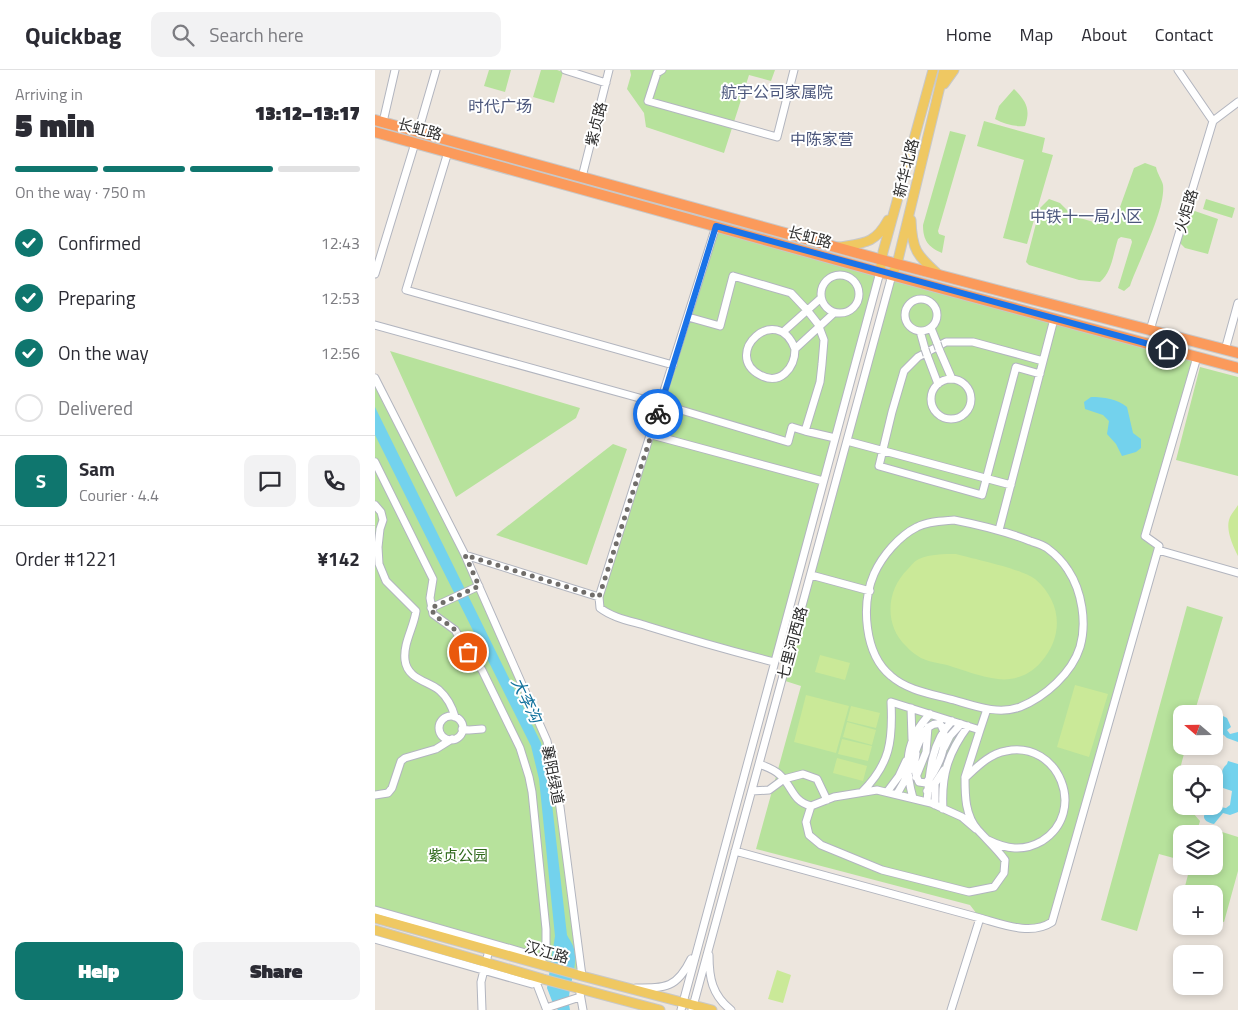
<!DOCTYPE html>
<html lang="en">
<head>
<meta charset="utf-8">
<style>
	body { margin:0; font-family:"Titillium Web","Noto Sans SC",sans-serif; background:#f2f2f3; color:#2b2b33; height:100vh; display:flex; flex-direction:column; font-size:19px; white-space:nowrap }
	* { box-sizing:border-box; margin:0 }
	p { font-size:16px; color:#7c7c81 }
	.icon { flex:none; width:28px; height:28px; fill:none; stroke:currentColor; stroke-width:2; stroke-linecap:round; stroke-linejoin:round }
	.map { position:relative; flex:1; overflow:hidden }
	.side { display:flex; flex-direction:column; background:#fff; width:375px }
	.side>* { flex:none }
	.needle { width:32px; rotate:290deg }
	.buttons { position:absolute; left:798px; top:635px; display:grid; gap:10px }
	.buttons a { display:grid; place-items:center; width:50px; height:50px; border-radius:10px; background:#fff; box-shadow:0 2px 8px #0003; font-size:25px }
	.pin { position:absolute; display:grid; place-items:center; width:42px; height:42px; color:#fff; margin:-21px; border:2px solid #fff; border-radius:50%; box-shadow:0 1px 5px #0007 }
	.courier { position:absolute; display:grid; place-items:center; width:50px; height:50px; margin:-25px; border:4px solid #1a73e8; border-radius:50%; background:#fff; color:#222; box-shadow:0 1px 6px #0007 }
	.head em { font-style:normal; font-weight:800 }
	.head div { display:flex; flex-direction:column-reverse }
	.head { display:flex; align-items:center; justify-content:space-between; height:85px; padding:0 15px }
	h1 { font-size:32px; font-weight:800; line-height:38px }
	.bar { display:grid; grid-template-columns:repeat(4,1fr); gap:8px 5px; align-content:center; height:60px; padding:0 15px }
	.bar i { height:6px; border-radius:4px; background:#e1e1e2 }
	.bar .on { background:#0f766e }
	.bar p { grid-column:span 4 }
	.line { display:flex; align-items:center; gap:12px; padding:0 15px; border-top:1px solid #e1e1e2 }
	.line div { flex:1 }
	.round { display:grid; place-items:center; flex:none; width:52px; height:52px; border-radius:10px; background:#f2f2f3 }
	ol { padding:0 15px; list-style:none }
	li { display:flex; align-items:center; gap:15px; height:55px }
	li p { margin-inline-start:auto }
	li .icon { padding:5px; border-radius:50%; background:#0f766e; color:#fff; stroke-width:4 }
	li:last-child { color:#7c7c81 }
	li i { width:28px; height:28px; border:2px solid #e1e1e2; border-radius:50% }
	.button { display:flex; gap:10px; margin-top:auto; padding:10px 15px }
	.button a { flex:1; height:58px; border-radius:10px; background:#0f766e; color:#fff; font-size:20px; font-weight:800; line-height:58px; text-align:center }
	.button a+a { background:#f2f2f3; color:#2b2b33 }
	header { display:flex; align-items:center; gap:30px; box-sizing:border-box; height:70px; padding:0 25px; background:#fff; border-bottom:1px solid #e1e1e2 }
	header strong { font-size:24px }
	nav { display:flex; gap:28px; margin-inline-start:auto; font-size:18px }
	.search { width:350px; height:45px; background:#f2f2f3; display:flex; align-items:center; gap:12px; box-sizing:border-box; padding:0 18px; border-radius:10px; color:#7c7c81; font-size:19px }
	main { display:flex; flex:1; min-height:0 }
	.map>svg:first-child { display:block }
</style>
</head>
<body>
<header>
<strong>Quickbag</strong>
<div class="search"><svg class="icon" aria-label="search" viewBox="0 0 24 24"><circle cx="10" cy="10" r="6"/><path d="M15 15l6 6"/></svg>Search here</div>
<nav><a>Home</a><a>Map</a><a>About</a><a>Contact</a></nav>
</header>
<main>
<section class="side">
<div class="head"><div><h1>5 min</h1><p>Arriving in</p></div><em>13:12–13:17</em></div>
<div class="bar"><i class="on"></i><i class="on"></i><i class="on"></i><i></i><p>On the way · 750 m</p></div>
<ol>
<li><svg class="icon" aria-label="check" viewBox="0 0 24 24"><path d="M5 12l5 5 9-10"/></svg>Confirmed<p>12:43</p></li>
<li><svg class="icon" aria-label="check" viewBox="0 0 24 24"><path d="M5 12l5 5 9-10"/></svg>Preparing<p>12:53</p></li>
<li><svg class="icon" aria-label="check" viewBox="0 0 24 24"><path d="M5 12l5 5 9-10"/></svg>On the way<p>12:56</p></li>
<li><i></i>Delivered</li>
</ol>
<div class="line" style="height:90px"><b class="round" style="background:#0f766e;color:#fff">S</b><div><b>Sam</b><p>Courier · 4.4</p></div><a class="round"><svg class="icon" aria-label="chat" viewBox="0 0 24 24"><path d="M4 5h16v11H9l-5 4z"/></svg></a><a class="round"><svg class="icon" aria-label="phone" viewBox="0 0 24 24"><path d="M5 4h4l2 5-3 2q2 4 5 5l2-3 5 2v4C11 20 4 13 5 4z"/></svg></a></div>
<div class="line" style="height:65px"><div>Order #1221</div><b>¥142</b></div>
<div class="button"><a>Help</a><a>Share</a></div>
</section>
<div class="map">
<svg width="863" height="940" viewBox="0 0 863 940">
	<rect width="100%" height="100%" fill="#ede6de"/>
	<path fill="#b7e29c" d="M114,0H136L130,22L109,16Z
		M166,0H182L188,2L179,33L158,27Z
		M255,0H400L396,11L374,5L349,83L271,57L269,43L252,19L256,5Z
		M639,19C651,31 656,39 650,56C640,57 629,54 620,49L624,36Z
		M609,51L670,68L667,82L678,85L652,174L628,168L649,90L602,76Z
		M575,61L591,65L563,161L564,164L570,166L567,183C553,177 548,170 548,155Z
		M770,93L781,97C782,103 787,110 788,115C791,139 763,192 755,216L749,221L743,218L757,172L756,169L746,167L743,169C738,184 737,202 725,212L704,210L654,195L651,192L665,138L674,129L685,133L698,146L722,153L740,151L759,98Z
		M831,129L860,138L857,148L828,139Z
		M814,139L843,149L833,184L810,178L805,173Z
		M341,156L505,202L399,592L302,566L225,538L224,527Z
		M517,205L822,287L770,465L784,476L677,852L657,859L605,848L595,835L381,779L426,616L404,609Z
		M15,281L205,338L201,348L81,427Z
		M825,297L863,307V406L801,390Z
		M0,308L90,485L172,671L207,906L0,848Z
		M238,374L252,379L212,495L121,465Z
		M812,536L848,547L819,644H806V676H811L799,722L806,730V736H812L825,751L821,764H806V790L784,784L762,861L726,850Z
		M844,761L863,767V801L849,852L839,849V824H808L815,797L833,802L835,796H839V782Z"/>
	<path fill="#cae998" d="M863,435V486C858,476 851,461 854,450C855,445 860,440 863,435Z
		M581,484C599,489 647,499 660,509C687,532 689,566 666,592C655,605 639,611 623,609C606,607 588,600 572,595C564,593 554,592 546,588C541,585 535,581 531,576C509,555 511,520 533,499C536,496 539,491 544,489C556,484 568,484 581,484Z
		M445,585L475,593L470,610L440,602Z
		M700,615L733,624L714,687L682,677Z
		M431,625L474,636L461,683L419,672Z
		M476,636L505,643L501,658L472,651Z
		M472,652L501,660L497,675L468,667Z
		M467,669L497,676L493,691L463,684Z
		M462,688L492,696L488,711L458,703Z
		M402,900L416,905L408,933L393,929Z"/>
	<path fill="#73d2ed" d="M716,327C729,327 742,329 752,337L758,363L766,369V378L761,382L747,386L741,374L732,364L734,351L728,345L710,339L709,332Z
		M0,337L166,673L174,708L192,865C194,869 198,874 199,879C204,900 190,920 195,940H183L179,936L172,918L180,866L164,709L156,676L0,365Z
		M842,643L852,648L856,657L852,660L855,664L863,662V672L852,668L839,656V644Z
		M853,691L863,694V742L855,745L848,743L839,754C829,752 825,746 834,740L842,742L845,737L851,738L855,735L857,721L845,717C848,709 844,700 852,694Z"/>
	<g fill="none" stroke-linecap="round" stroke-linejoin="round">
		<g stroke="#b2b5bf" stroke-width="9">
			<path id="minor" d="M190,0L231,13
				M287,0L282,3L273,31L402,67L419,0
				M803,0L838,51
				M8,52L20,0
				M43,62L61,0
				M73,82L31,220L298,295
				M207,107L234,0
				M341,156L224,527L225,538C238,548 256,551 272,556C314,569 356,581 399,592
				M0,204L40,73
				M446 224a19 19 0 1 1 38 0a19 19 0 1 1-38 0Z
				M530 245a16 16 0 1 1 32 0a16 16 0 1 1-32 0Z
				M313,247L345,256L358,206L416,223L432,240L443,254L449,270L447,294L445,312L430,361L460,368
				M0,255L286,334L413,372L417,357L430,361
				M556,258L562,273
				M775,260L838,51L863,32
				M545,261L550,279
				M408,262L446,228
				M420,279C402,231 346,284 385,305C405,316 420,298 420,279L459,243
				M564,279L577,309
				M850,280L863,233
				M552,285L563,314
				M665,304L641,297L607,425L504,396L517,342L529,301L543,287L571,272H598L668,291
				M0,308L90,485L172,671L185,737L207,906
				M556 329a20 20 0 1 1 40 0a20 20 0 1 1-40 0Z
				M277,365L448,411
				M472,371L636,415
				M0,392L58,509L55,528L58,544L80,560L93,582L107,600L145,678L154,707L157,722L171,859V876L166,891
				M0,435L6,442L8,450L5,459L3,477L4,494L11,511L41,541C39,557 28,573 30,590C32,609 53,611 64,620C73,628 77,636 80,647
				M579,450C605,455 630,461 655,471C661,473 668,475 672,478C680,484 688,492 693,500C707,521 712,553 705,577C697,603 670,627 645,637C623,645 600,636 579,630C558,624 533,621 516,606C489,584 486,534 499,504C507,486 524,466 542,457C553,451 567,451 579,450Z
				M624,460L679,249
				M783,480L863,503
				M90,485L224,527
				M436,505L495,521
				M56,538L104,516
				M536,638L537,669
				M64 658a12 12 0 1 1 24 0a12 12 0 1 1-24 0Z
				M87,659L94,660L107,659
				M605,660L612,639
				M569,678L575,666L586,654
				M384,694C392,697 399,699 405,705C418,717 417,731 436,736
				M541,707L551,682L553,657
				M377,721L394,720L409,709L428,704L442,709L452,730
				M552,721L559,715L569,700
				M487,722C515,694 518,671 516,632L605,660L590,707
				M512,722L524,706L531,691
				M522,724C526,717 530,711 533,703C539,690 546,650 565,654C577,670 562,700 551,713L544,712C539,703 539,694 541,684
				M0,725L13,723L17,718L26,691L30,688L61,679L77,669
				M538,728C529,696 530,670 555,644
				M552,732C554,705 556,672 577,651
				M560,735V713
				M568,739C566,705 573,683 593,656
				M601,759L587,747L556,733L502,720L459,727L436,736L431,752L434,765L446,775L507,800L594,822L619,817L629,803L630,790C622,779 612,770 603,760C590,746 590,725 590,708C602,697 614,684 631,681C684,670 713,742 667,771C648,782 631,779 613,770
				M360,781L605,848
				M0,840L154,884L168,893
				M0,869L157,914L168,909
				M334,885C334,908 337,925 356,940
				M161,912L171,938
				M261,918C291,918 302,918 316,889
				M205,923L208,940
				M107,940L106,912L115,876
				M172,940L171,938L205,927
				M306,940L505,202
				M317,940L517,205
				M576,940L605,848C627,854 656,866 677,852L784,476L770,466L822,287"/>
		</g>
		<g stroke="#c8c8c8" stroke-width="11">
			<path id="major" d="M569,14L579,0
				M536,150C537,181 542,185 564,205
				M464,177C489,173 500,174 513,150
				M505,202L508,182L558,0
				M517,205L522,194L569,0
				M0,848L207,906L337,940
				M0,860L168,909L285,940"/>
		</g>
		<g stroke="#c8c8c8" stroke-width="12">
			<path id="highway" d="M0,50L522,194L863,283
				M0,62L505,202L863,298"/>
		</g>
		<use href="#minor" stroke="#fff" stroke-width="7"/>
		<use href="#major" stroke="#efc862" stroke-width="9"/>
		<use href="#highway" stroke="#fb9a5b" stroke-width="10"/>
		<g stroke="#b2b5bf" stroke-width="9" stroke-linecap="butt">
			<path id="minor-bridge" d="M562,273L564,279
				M550,279L552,285"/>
		</g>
		<use href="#minor-bridge" stroke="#fff" stroke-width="7"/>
	</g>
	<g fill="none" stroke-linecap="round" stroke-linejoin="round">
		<path stroke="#706d6a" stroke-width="5" stroke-dasharray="0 9" d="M93,582C89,575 85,566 80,560C72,551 61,551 56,538L104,516L90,485L224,527L283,344"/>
		<path stroke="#1a73e8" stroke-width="6" d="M283,344L341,156L792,279"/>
	</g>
	<g text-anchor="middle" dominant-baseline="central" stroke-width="4" stroke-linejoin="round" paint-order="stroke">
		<g font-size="15" fill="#2c2c2c" stroke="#fff">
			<text transform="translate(221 54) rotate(-76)">紫贞路</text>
			<text transform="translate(45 59) rotate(15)">长虹路</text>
			<text transform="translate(531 98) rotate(-76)">新华北路</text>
			<text transform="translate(811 141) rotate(-73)">火炬路</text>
			<text transform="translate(435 167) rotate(15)">长虹路</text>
			<text transform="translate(417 573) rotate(-75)">七里河西路</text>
			<text transform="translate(178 705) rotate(79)">襄阳绿道</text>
			<text transform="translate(172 882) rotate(16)">汉江路</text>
		</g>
		<g font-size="15" fill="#2f691c" stroke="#fff">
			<text x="83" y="785">紫贞公园</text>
		</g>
		<g font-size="16" fill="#4c577c" stroke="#fff">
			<text x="402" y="22">航宇公司家属院</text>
			<text x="125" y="36">时代广场</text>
			<text x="447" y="69">中陈家营</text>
			<text x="711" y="146">中铁十一局小区</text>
		</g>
		<g font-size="16" font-style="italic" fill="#10719c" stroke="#fff">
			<text transform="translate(152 630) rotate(64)">大李沟</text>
		</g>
	</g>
</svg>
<div class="buttons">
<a><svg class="needle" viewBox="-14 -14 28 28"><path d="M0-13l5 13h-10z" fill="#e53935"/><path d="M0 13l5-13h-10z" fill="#7c7c81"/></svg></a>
<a><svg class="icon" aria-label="locate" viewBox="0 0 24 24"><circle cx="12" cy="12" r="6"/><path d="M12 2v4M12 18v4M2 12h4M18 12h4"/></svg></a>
<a><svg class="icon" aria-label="layers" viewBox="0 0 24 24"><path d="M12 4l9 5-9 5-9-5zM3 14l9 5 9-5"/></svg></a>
<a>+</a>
<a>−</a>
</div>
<div class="pin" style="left:93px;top:582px;background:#ea580c"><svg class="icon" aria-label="bag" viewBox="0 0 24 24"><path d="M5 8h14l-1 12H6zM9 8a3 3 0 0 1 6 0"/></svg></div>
<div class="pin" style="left:792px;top:279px;background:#1f2937"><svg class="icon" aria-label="home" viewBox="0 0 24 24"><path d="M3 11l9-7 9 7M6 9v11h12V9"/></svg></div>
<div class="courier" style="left:283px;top:344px"><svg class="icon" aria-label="bike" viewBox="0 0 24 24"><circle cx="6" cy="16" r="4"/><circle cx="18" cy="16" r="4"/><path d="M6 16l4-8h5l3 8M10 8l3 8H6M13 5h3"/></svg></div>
</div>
</main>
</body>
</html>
